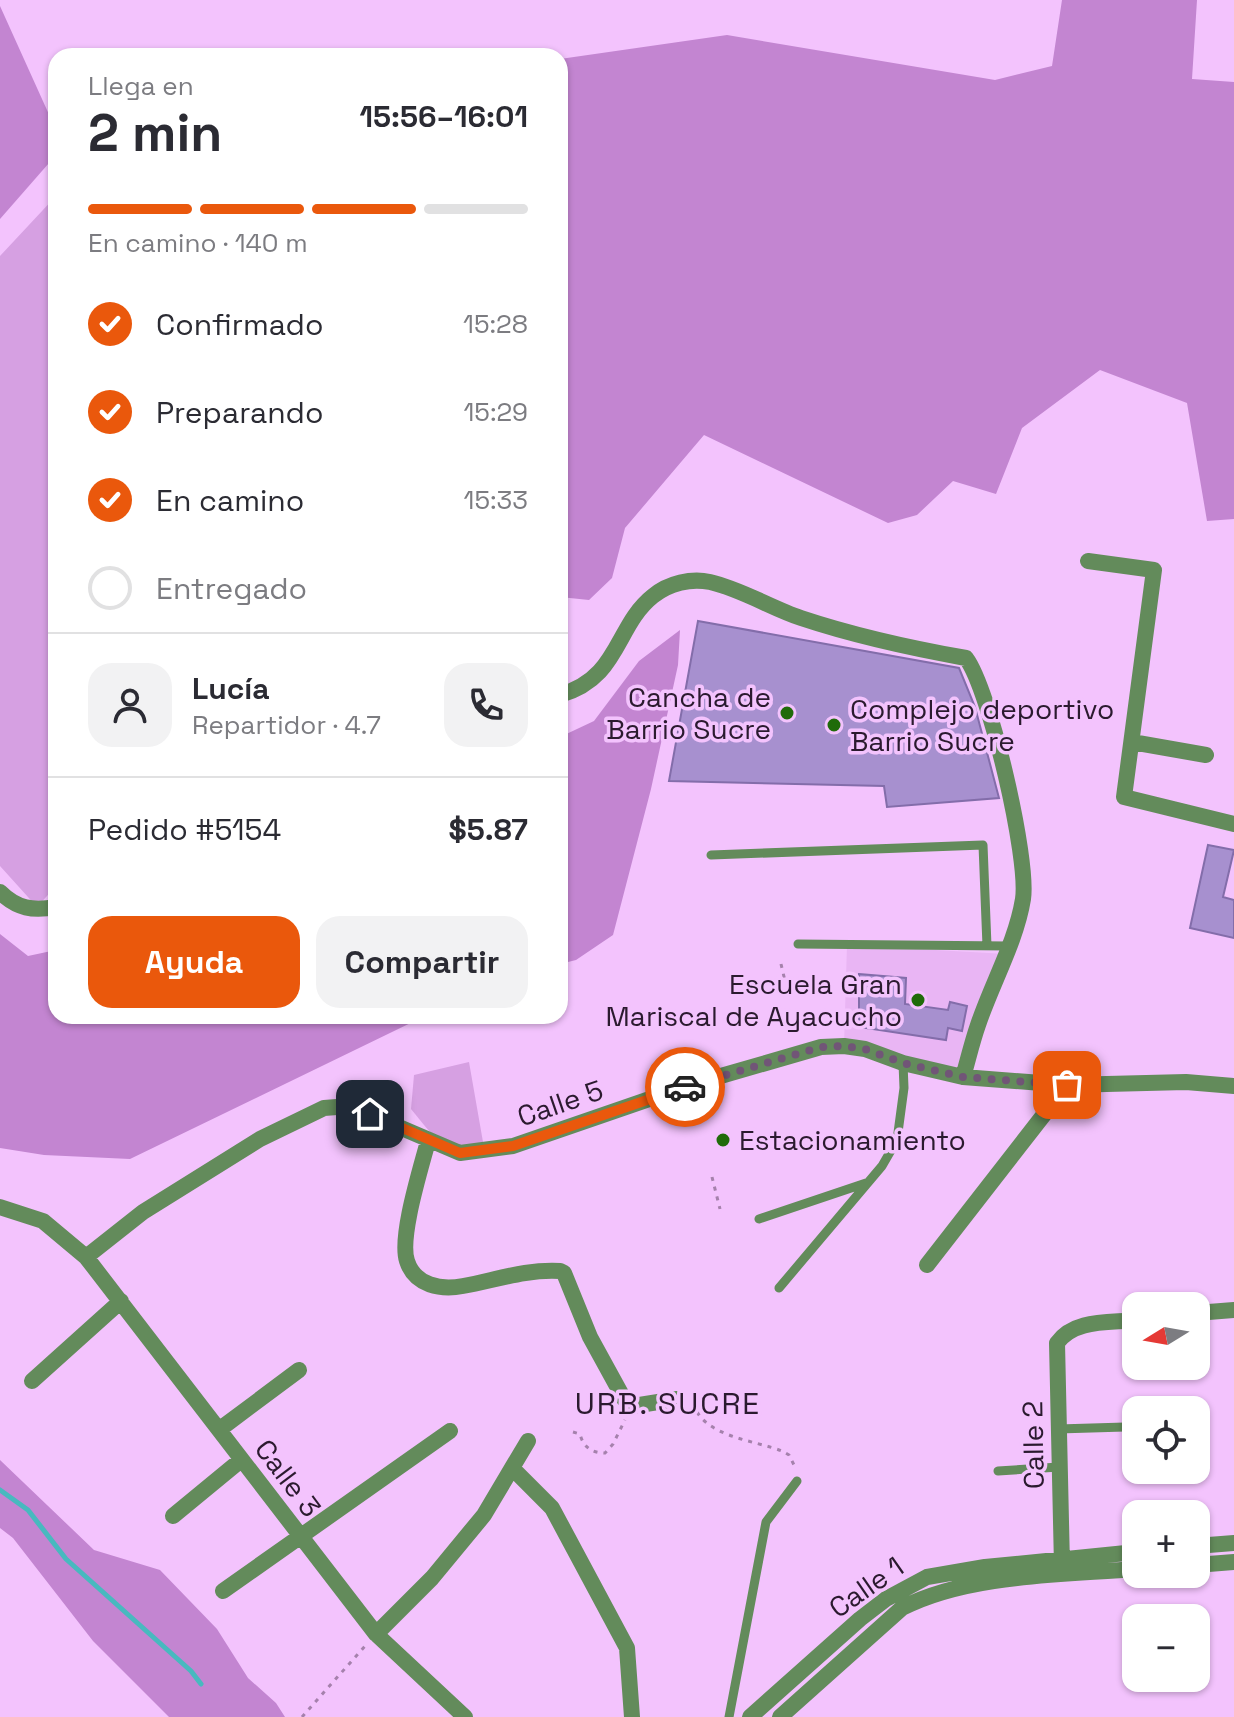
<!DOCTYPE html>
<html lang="es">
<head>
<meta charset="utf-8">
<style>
	body { margin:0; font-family:"Space Grotesk",sans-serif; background:#f2f2f3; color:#2b2b33; height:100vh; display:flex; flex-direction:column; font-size:30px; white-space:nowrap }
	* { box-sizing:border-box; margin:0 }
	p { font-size:26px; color:#7c7c81 }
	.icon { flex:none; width:44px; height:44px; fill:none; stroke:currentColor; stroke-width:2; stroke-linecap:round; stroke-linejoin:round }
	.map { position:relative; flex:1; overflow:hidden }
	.panel { position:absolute; left:48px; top:48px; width:520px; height:976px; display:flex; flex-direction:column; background:#fff; border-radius:24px; box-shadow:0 2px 6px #0004 }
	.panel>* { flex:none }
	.needle { width:52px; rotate:259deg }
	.buttons { position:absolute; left:1122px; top:1292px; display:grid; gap:16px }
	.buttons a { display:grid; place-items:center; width:88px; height:88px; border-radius:16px; background:#fff; box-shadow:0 2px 6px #0004; font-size:40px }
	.pin { position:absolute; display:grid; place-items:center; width:68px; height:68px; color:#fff; margin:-34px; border-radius:16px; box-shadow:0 4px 12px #0006 }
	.courier { position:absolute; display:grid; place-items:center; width:80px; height:80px; margin:-40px; border:6px solid #ea580c; border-radius:50%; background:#fff; color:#222; box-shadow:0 2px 10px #0007 }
	.overview em { font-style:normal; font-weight:600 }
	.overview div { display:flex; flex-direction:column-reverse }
	.overview { display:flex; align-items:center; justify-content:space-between; height:136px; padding:0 40px }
	h1 { font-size:52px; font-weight:600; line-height:60px }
	.bar { display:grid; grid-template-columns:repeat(4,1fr); gap:12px 8px; align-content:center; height:96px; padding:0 40px }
	.bar i { height:10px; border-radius:6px; background:#e1e1e2 }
	.bar .current { background:#ea580c }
	.bar p { grid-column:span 4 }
	.line { display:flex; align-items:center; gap:20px; padding:0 40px; border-top:2px solid #e1e1e2 }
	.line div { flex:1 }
	.round { display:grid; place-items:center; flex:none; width:84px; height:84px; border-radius:24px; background:#f2f2f3 }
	ol { padding:0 40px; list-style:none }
	li { display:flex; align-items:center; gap:24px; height:88px }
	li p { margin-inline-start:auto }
	li .icon { padding:8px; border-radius:50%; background:#ea580c; color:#fff; stroke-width:4 }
	li:last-child { color:#7c7c81 }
	li i { width:44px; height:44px; border:4px solid #e1e1e2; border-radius:50% }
	.primary-button { display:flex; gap:16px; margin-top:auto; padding:16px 40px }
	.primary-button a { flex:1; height:92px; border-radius:24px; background:#ea580c; color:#fff; font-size:32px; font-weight:600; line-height:92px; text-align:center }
	.primary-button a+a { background:#f2f2f3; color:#2b2b33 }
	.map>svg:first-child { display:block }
</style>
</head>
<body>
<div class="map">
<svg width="1234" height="1717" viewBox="0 0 1234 1717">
	<rect width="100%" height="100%" fill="#f3c3fd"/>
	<path fill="#e9b5f4" d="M847,945L1006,954L963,1077L844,1046Z"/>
	<path fill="#d6a0e2" d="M56,196V886L37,907L0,866V256Z
		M469,1062L483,1142C441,1153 436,1139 411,1109L414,1075Z"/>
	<path fill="#c385d1" d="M1062,0H1197L1192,79L1234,82V519L1207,521L1187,403L1100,370L1022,428L996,494L953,481L917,515L888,523L704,435L625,528L612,578L589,600L560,597V59L727,35L995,80L1052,66Z
		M0,6L56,130V155L0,219Z
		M680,630L678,665L651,789L613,935L576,960L560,964V737L594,721L639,661Z
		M0,934L28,956L56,950V1016H425L130,1159L44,1155L0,1148Z
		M0,1460L94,1550L160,1570L217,1629L248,1678L276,1703L285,1717H169L93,1641L13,1538L0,1528Z"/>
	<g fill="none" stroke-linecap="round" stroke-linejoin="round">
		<path stroke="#48b9bf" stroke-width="5" d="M0,1490L28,1510L66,1559L191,1671L201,1684"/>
	</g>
	<path fill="#a790cf" stroke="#836daa" stroke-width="2" d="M698,621L959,668L975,707L999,798L887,807L884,786L669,781Z
		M1208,845L1234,850L1223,897L1234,900V938L1190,928Z
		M859,974L906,978L905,1004L948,1010L950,1002L967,1006L962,1031L948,1028L946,1040L859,1027Z"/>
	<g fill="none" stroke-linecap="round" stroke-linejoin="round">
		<path stroke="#a581ac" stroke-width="3" stroke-dasharray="4 6" stroke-linecap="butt" d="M781,964L785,981
			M712,1177L720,1209
			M693,1403C703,1437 754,1440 782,1451L789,1455L795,1467
			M573,1432L580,1434C583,1447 592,1453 605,1453L613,1444L625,1420
			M302,1717L365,1646"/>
		<path stroke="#638b5b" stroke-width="9" d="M711,855L983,845L987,946
			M798,944L1008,946
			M759,1219L866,1183
			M779,1288L882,1166L897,1140L904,1088L903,1063
			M1058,1429L1125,1427
			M998,1471L1059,1467
			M729,1717L766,1522L797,1481"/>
		<path stroke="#638b5b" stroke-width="16" d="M1088,561L1154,570L1124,797L1234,824
			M560,695C620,678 615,626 653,596C669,583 691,578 710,582C741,589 771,608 801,618C855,636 910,648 966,658C990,690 1029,859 1023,899C1016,942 992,983 978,1025C972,1042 968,1060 963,1077
			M1132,742L1206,755
			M0,892C17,909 33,911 56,907
			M428,1141C421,1168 399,1237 407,1261C415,1286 441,1290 463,1286C496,1280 526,1269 560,1271L564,1273L590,1337L624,1399L633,1406L677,1399
			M0,1207L43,1221L86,1257L376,1634L465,1717
			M86,1257L143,1212L260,1139L324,1108L350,1106L460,1153L513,1146L693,1084L821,1047L844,1046L865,1049L903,1063L963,1077L1067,1085L1186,1082L1234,1086
			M927,1265L1067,1085
			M1196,1313L1234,1310
			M32,1381L121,1301
			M220,1429L299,1370
			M512,1468L552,1508L627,1648L632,1717
			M173,1516L241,1460
			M1196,1546L1234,1543
			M1196,1565L1234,1562
			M1062,1566L1057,1343C1074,1319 1108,1323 1136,1320
			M223,1591L450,1431
			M376,1634L432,1578L484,1515L528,1441
			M750,1717L860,1619L886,1599L927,1577L985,1567L1136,1552
			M780,1717L902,1608C968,1574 1062,1575 1136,1569"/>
	</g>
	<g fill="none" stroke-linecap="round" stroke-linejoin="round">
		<path stroke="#715577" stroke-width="8" stroke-dasharray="0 14.4" d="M685,1087L821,1047L844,1046L865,1049L903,1063L963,1077L1067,1085"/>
		<path stroke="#ea580c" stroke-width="10" d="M370,1114L460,1153L513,1146L685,1087"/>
	</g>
	<g fill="#206b0a" stroke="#f3c3fd" stroke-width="3">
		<circle cx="787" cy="713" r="8"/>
		<circle cx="834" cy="725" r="8"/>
		<circle cx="918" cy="1000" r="8"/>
		<circle cx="723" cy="1140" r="8"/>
	</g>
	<g text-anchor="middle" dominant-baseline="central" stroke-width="7" stroke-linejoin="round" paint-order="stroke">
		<g font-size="28" fill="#2b1a2f" stroke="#f3c3fd" text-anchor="end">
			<text x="771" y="697">Cancha de<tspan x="771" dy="32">Barrio Sucre</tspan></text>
			<text x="850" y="709" text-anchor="start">Complejo deportivo<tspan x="850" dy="32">Barrio Sucre</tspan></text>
			<text x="902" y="984">Escuela Gran<tspan x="902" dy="32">Mariscal de Ayacucho</tspan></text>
			<text x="739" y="1140" text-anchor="start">Estacionamiento</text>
		</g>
		<g font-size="28" fill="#2b1a2f" stroke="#f3c3fd">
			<text transform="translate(560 1103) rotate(-19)">Calle 5</text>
			<text transform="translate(1033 1445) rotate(-91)">Calle 2</text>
			<text transform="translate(288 1478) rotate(53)">Calle 3</text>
			<text transform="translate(866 1587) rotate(-35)">Calle 1</text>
		</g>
		<g font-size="30" letter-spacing="2" fill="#2b1a2f" stroke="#f3c3fd">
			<text x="668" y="1403">URB. SUCRE</text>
		</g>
	</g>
</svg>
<div class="buttons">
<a><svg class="needle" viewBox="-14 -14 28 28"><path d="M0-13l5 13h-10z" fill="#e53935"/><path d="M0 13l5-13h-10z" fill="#7c7c81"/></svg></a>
<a><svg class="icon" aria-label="locate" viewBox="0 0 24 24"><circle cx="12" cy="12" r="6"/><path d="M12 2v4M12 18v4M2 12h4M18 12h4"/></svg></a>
<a>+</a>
<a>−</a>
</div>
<div class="pin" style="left:1067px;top:1085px;background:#ea580c"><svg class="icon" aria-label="bag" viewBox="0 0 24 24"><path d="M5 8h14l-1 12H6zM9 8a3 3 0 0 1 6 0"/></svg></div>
<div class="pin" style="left:370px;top:1114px;background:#1f2937"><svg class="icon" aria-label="home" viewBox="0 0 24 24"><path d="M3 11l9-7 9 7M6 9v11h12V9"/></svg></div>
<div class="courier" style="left:685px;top:1087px"><svg class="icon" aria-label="car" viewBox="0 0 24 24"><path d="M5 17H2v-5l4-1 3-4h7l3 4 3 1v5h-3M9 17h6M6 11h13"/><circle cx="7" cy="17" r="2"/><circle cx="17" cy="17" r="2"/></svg></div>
<section class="panel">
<div class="overview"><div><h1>2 min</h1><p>Llega en</p></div><em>15:56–16:01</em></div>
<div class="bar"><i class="current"></i><i class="current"></i><i class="current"></i><i></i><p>En camino · 140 m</p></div>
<ol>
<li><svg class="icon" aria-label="check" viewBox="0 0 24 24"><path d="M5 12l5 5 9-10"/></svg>Confirmado<p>15:28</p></li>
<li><svg class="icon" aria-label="check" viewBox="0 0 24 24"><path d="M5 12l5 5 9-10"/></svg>Preparando<p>15:29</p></li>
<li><svg class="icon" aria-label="check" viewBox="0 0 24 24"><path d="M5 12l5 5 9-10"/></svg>En camino<p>15:33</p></li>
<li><i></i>Entregado</li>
</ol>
<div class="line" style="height:144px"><a class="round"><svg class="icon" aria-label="person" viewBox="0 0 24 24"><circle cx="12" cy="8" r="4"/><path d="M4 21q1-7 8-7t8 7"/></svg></a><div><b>Lucía</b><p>Repartidor · 4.7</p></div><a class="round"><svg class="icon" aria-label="phone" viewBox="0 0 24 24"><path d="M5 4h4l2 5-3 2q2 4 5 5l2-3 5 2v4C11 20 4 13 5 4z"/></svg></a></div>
<div class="line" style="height:104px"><div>Pedido #5154</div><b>$5.87</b></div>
<div class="primary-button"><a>Ayuda</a><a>Compartir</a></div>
</section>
</div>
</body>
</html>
